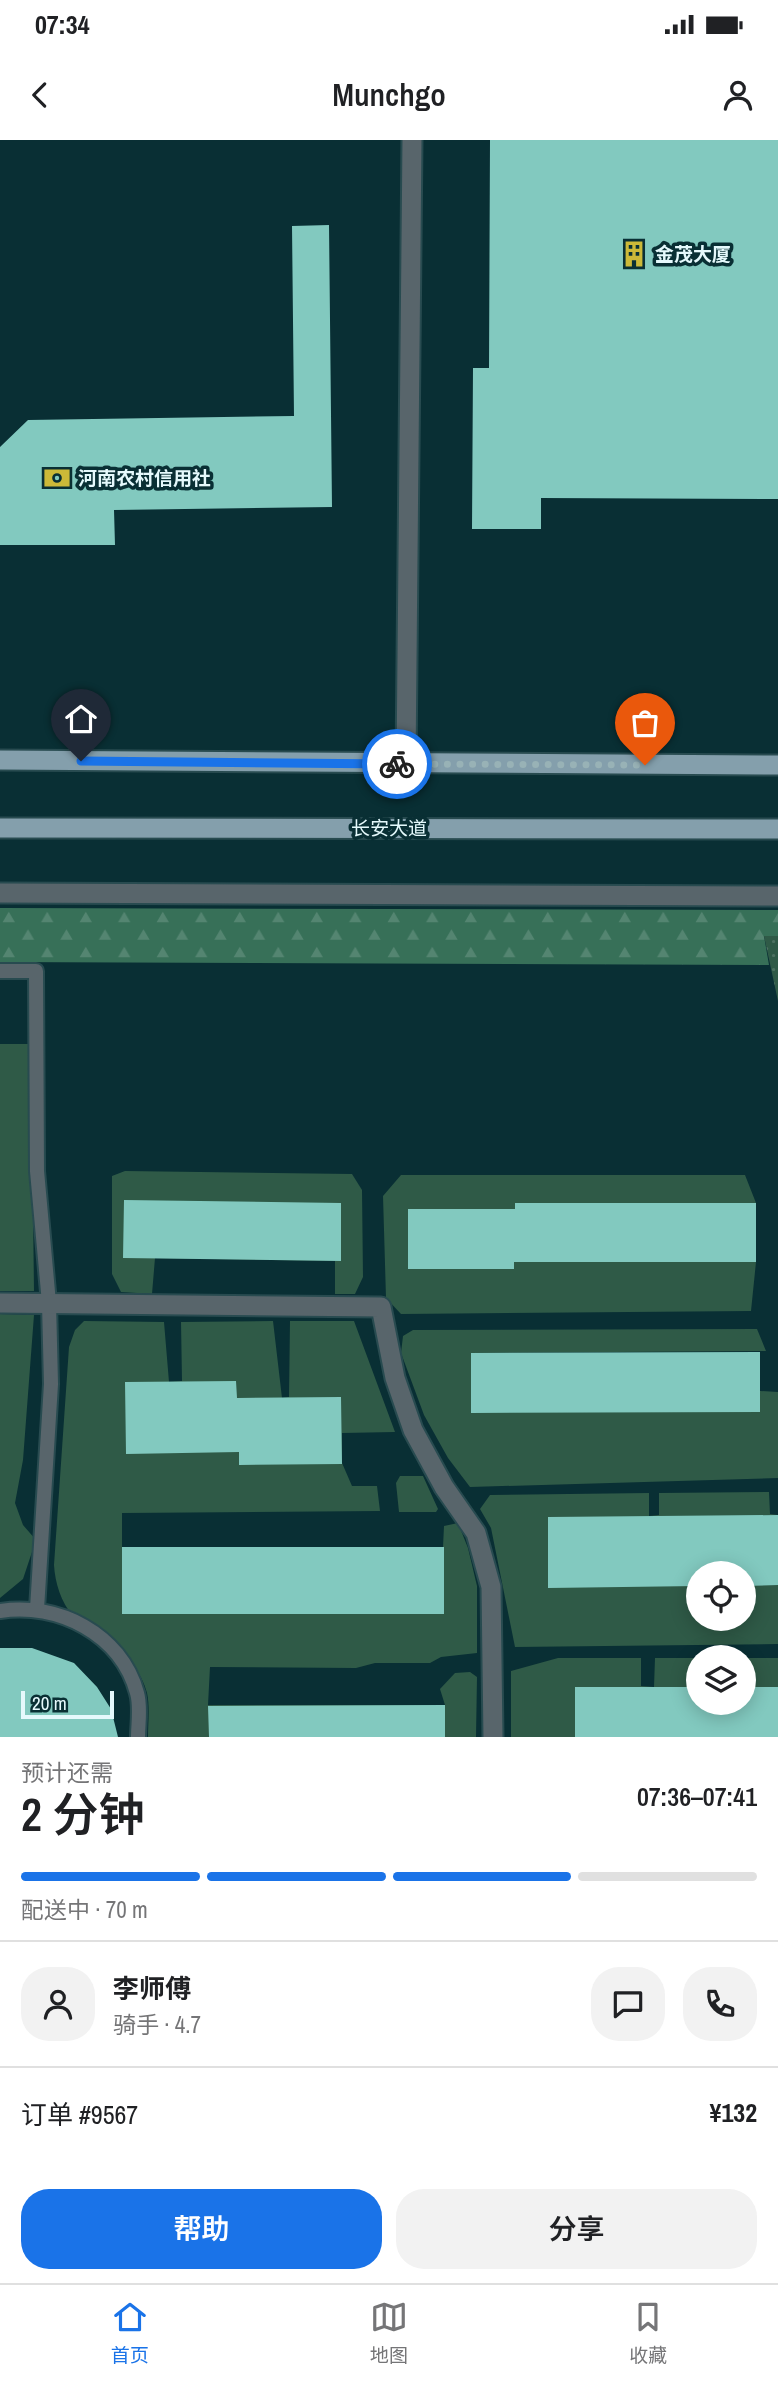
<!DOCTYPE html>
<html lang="zh">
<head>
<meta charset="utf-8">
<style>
	body { margin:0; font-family:"Archivo Narrow","Noto Sans SC",sans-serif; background:#f2f2f2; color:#202124; height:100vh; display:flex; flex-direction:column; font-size:26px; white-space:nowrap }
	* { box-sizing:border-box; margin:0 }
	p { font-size:23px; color:#757577 }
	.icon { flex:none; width:38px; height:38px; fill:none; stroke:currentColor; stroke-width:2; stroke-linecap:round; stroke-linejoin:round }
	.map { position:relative; height:1597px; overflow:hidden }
	.side { display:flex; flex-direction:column; background:#fff; flex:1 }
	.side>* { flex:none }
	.tools { position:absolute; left:686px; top:1421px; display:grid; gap:14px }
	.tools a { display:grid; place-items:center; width:70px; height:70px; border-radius:50%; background:#fff; box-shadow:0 4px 18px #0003; font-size:35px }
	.scale { position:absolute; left:21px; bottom:18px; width:93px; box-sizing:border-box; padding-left:7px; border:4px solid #e5f9fc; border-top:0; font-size:19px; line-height:24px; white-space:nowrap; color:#e5f9fc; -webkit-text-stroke:5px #092f34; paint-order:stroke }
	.pin { position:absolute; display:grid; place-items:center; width:60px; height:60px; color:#fff; margin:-72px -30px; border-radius:50% 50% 50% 0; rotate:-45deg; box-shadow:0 0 7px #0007 }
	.pin .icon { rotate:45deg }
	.courier { position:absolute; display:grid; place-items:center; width:70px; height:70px; margin:-35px; border:5px solid #1a73e8; border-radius:50%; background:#fff; color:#222; box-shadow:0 2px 9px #0007 }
	.overview em { font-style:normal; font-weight:600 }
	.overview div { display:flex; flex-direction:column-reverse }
	.overview { display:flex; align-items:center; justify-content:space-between; height:119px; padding:0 21px }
	h1 { font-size:46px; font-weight:600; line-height:52px }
	.bar { display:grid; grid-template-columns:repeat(4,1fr); gap:10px 7px; align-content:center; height:84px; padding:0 21px }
	.bar i { height:9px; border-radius:5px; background:#e0e0e0 }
	.bar .active { background:#1a73e8 }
	.bar p { grid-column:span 4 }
	.line { display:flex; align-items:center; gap:18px; padding:0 21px; border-top:2px solid #e0e0e0 }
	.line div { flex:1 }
	.round { display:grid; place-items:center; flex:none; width:74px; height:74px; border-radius:28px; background:#f2f2f2 }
	.cta { display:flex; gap:14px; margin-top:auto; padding:14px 21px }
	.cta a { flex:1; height:80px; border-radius:28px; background:#1a73e8; color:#fff; font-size:28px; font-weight:600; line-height:80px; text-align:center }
	.cta a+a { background:#f2f2f2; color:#202124 }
	.status { display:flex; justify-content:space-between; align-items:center; height:49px; padding:0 35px; background:#fff; direction:ltr }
	.status svg { height:19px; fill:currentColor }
	header { display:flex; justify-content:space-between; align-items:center; height:91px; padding:0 21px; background:#fff; font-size:32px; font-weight:600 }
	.tab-bar { display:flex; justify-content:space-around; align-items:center; height:98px; border-top:2px solid #e0e0e0; background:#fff; font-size:19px; color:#757577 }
	.tab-bar a { display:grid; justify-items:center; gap:4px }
	.tab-bar .active { color:#1a73e8 }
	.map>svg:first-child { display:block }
</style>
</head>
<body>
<div class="status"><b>07:34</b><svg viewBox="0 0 49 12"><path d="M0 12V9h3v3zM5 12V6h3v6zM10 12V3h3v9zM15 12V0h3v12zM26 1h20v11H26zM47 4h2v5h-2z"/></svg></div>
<header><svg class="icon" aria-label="back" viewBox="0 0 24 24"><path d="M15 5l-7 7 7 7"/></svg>Munchgo<svg class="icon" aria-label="person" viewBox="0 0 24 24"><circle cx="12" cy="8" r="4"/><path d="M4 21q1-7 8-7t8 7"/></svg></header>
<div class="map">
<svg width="778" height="1597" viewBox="0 0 778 1597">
	<defs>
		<pattern id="forest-firs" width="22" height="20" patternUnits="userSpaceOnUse" patternTransform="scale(1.75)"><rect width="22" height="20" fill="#377058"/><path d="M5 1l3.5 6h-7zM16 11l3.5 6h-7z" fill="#548571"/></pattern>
		<pattern id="park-dots" width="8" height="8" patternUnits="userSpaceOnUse" patternTransform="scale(1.75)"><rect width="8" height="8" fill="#2f5a47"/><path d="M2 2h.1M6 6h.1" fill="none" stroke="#4d7262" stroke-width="1.8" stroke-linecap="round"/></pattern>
	</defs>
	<rect width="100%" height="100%" fill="#092f34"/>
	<path fill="#2f5a47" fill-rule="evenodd" d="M0,904H31L34,1151H0Z
		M125,1031L352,1034L362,1050L363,1137L355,1154H335V1121L155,1118L152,1154L121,1152L112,1134V1036Z
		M401,1035H745L756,1063H515V1069H408L514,1129V1122H756L751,1171L401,1174L386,1158L383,1056Z
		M0,1174L34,1175L23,1320L15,1363L23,1385L36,1400L23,1439L0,1458Z
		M84,1181L164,1182L169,1242L182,1241L181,1182L273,1181L282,1258L289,1257L290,1181H354L395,1292L342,1293V1323L352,1346H377L380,1371L122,1373V1407H443L444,1386L458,1383L468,1408L477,1446V1513L441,1517L430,1523H375L356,1528L210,1527L208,1565H445L440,1549L455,1533L470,1532L477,1537L476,1597H148C148,1583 150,1567 147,1553C137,1513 98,1502 73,1476C61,1462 55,1443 54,1425L69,1207L75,1190Z
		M757,1189L766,1211L471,1213V1272H759L760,1251L778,1252V1338L470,1347L448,1318L424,1275L401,1213L403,1196L413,1190Z
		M400,1336H423L438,1369L436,1372H399L396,1343Z
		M769,1352L770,1374L778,1375V1504L515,1507L491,1388L480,1369L490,1355L649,1353V1376L659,1375V1353ZM698,1433H744V1479H698Z
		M558,1518H641V1546L654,1547L655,1518H698V1563H744V1518H778V1597H511V1531Z"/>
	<path fill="url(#forest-firs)" d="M0,768L778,770V796H764L769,825L0,822Z"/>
	<path fill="url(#park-dots)" d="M764,796H778V861Z"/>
	<path fill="#82c9bf" d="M490,0H778V359L541,358V389H472L473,228H489Z
		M329,85L332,367L114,370L115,405H0V307L28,280L294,276L292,86Z
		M124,1060L341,1063V1121L123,1118Z
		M515,1063H756V1122H514V1129H408V1069H515Z
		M760,1212V1272L471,1273V1213Z
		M236,1241L237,1258L341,1257L342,1324L239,1325V1312L126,1314L125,1242Z
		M778,1375V1445L744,1446V1433H698V1446L548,1448V1377Z
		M122,1407H444V1474H122Z
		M0,1508H32L74,1523L97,1547L111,1569L118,1597H0Z
		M575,1547H698V1563H744V1547H778V1597H575Z
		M445,1565V1597H209L208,1566Z"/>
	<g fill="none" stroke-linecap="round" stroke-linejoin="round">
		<g stroke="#284b50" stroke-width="18">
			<path id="service" d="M0,831H36L37,1031L49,1163L51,1244L37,1469
				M0,1471C58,1462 121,1494 137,1553C141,1566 138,1584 138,1597"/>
		</g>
		<g stroke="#284b50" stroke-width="23">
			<path id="minor" d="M0,1163L381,1167L395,1238L413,1290L444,1347L476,1393L491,1447L493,1597"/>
		</g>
		<g stroke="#284b50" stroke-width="23">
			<path id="tertiary" d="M406,624L412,0
				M0,753L778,756"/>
		</g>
		<g stroke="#284b50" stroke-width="23">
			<path id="primary" d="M0,620L778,625
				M0,688L778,689"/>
		</g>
		<use href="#service" stroke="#58656b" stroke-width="14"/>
		<use href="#minor" stroke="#58656b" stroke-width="19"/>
		<use href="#tertiary" stroke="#58656b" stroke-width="19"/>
		<use href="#primary" stroke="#849fac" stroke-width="19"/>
	</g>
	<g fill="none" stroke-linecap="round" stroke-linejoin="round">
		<path stroke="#98b2b6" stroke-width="7" stroke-dasharray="0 12.6" d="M397,624L645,625"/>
		<path stroke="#1a73e8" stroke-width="9" d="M81,621L397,624"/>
	</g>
	<defs>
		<g id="building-bare" transform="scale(2.1)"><path d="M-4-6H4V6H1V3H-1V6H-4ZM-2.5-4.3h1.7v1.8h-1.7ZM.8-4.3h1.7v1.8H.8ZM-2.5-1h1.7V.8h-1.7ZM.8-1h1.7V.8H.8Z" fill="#ccb938" stroke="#092f34" stroke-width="2.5" paint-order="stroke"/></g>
		<g id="bank-bare" transform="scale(2.1)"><path d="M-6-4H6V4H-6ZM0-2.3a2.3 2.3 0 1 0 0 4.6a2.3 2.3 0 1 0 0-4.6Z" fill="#ccb938" stroke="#092f34" stroke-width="2.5" paint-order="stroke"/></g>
	</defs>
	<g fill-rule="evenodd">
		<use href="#building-bare" x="634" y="114"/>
		<use href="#bank-bare" x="57" y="338"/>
	</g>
	<g text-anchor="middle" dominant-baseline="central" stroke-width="7" stroke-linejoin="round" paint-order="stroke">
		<g font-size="19" font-weight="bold" fill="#e5f9fc" stroke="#092f34" text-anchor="start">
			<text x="655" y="114">金茂大厦</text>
			<text x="78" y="338">河南农村信用社</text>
		</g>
		<g font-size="19" fill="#e5f9fc" stroke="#092f34">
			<text x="389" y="688">长安大道</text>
		</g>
	</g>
</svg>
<div class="tools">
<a><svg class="icon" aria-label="locate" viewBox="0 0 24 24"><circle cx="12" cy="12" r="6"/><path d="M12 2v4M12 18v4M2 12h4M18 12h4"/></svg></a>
<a><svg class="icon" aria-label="layers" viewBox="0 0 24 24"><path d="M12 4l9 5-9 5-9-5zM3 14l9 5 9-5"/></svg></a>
</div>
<div class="scale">20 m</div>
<div class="pin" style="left:645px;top:625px;background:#ea580c"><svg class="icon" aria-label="bag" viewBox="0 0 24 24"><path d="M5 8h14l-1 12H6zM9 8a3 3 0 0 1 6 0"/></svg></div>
<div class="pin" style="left:81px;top:621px;background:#1f2937"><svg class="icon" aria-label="home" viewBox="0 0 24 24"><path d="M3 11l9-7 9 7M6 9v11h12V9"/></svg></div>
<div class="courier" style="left:397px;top:624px"><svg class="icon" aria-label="bike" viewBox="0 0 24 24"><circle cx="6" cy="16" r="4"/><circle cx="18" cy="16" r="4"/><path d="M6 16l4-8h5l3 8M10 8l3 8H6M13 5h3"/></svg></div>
</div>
<section class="side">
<div class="overview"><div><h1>2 分钟</h1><p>预计还需</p></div><em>07:36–07:41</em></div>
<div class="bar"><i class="active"></i><i class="active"></i><i class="active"></i><i></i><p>配送中 · 70 m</p></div>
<div class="line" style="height:126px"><a class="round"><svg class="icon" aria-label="person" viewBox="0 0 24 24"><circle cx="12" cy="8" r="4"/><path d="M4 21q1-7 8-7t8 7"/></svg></a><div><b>李师傅</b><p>骑手 · 4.7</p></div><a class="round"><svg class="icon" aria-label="chat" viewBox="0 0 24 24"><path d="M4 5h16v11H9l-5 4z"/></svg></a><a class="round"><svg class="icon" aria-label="phone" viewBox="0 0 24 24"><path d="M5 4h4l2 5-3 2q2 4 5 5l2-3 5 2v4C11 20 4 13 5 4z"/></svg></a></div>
<div class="line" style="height:91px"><div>订单 #9567</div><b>¥132</b></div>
<div class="cta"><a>帮助</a><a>分享</a></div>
</section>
<nav class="tab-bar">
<a class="active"><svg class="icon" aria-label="home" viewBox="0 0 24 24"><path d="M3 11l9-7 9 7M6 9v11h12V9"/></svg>首页</a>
<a><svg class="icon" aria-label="map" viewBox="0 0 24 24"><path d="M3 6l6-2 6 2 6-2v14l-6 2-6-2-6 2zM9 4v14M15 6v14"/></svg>地图</a>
<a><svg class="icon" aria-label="saved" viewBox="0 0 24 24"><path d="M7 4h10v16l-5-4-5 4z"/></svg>收藏</a>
</nav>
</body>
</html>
